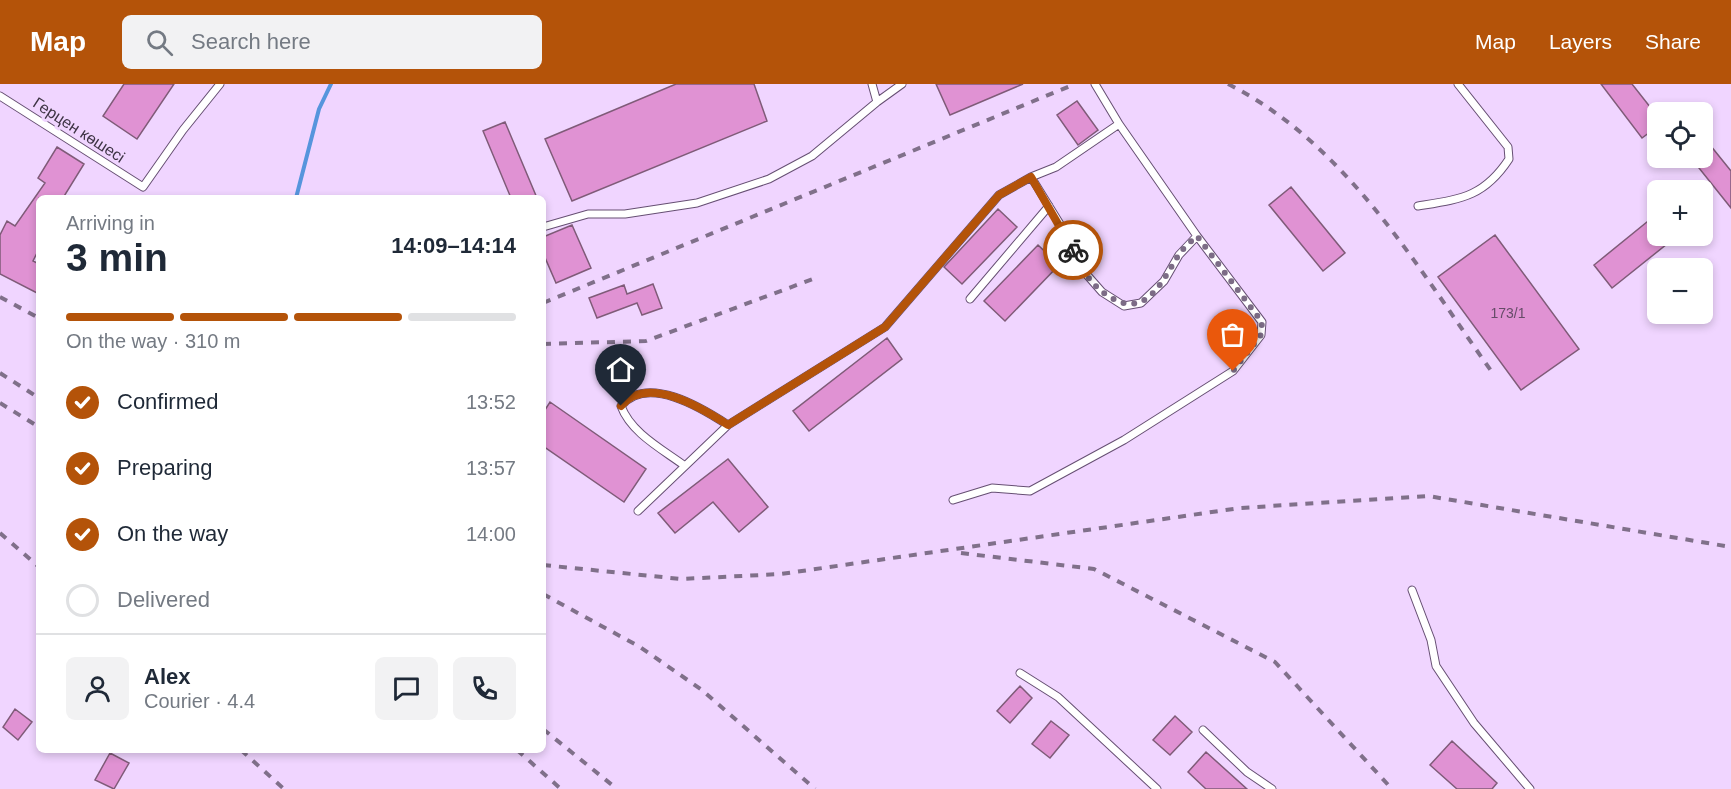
<!DOCTYPE html>
<html lang="en">
<head>
<meta charset="utf-8">
<style>
	body { margin:0; font-family:Arial,sans-serif; background:#f2f2f3; color:#1f2937; height:100vh; display:flex; flex-direction:column; font-size:22px; white-space:nowrap }
	* { box-sizing:border-box; margin:0 }
	p { font-size:20px; color:#747a83 }
	.icon { flex:none; width:33px; height:33px; fill:none; stroke:currentColor; stroke-width:2; stroke-linecap:round; stroke-linejoin:round }
	.map { position:relative; flex:1; overflow:hidden }
	.drawer { position:absolute; left:36px; top:111px; width:510px; height:558px; display:flex; flex-direction:column; background:#fff; border-radius:9px; box-shadow:0 3px 9px #0003 }
	.drawer>* { flex:none }
	.buttons { position:absolute; left:1647px; top:18px; display:grid; gap:12px }
	.buttons a { display:grid; place-items:center; width:66px; height:66px; border-radius:9px; background:#fff; box-shadow:0 3px 9px #0003; font-size:30px }
	.pin { position:absolute; display:grid; place-items:center; width:51px; height:51px; color:#fff; margin:-62px -26px; border-radius:50% 50% 50% 0; rotate:-45deg; box-shadow:0 0 6px #0007 }
	.pin .icon { rotate:45deg }
	.courier { position:absolute; display:grid; place-items:center; width:60px; height:60px; margin:-30px; border:4px solid #b45309; border-radius:50%; background:#fff; color:#222; box-shadow:0 2px 8px #0007 }
	.headline em { font-style:normal; font-weight:800 }
	.headline div { display:flex; flex-direction:column-reverse }
	.headline { display:flex; align-items:center; justify-content:space-between; height:102px; padding:0 30px }
	h1 { font-size:39px; font-weight:800; line-height:45px }
	.bar { display:grid; grid-template-columns:repeat(4,1fr); gap:9px 6px; align-content:center; height:72px; padding:0 30px }
	.bar i { height:8px; border-radius:4px; background:#e0e1e3 }
	.bar .current { background:#b45309 }
	.bar p { grid-column:span 4 }
	.line { display:flex; align-items:center; gap:15px; padding:0 30px; border-top:2px solid #e0e1e3 }
	.line div { flex:1 }
	.round { display:grid; place-items:center; flex:none; width:63px; height:63px; border-radius:9px; background:#f2f2f3 }
	ol { padding:0 30px; list-style:none }
	li { display:flex; align-items:center; gap:18px; height:66px }
	li p { margin-inline-start:auto }
	li .icon { padding:6px; border-radius:50%; background:#b45309; color:#fff; stroke-width:4 }
	li:last-child { color:#747a83 }
	li i { width:33px; height:33px; border:3px solid #e0e1e3; border-radius:50% }
	header { display:flex; align-items:center; gap:36px; box-sizing:border-box; height:84px; padding:0 30px; background:#b45309; color:#fff }
	header strong { font-size:28px }
	nav { display:flex; gap:33px; margin-inline-start:auto; font-size:21px }
	.search { width:420px; height:54px; background:#f2f2f3; display:flex; align-items:center; gap:15px; box-sizing:border-box; padding:0 21px; border-radius:9px; color:#747a83; font-size:22px }
	.map>svg:first-child { display:block }
</style>
</head>
<body>
<header>
<strong>Map</strong>
<div class="search"><svg class="icon" aria-label="search" viewBox="0 0 24 24"><circle cx="10" cy="10" r="6"/><path d="M15 15l6 6"/></svg>Search here</div>
<nav><a>Map</a><a>Layers</a><a>Share</a></nav>
</header>
<div class="map">
<svg width="1731" height="705" viewBox="0 0 1731 705">
	<rect width="100%" height="100%" fill="#f0d5ff"/>
	<g fill="none" stroke-linecap="round" stroke-linejoin="round">
		<path stroke="#5695dd" stroke-width="4" d="M296,114L319,25L331,0"/>
	</g>
	<path fill="#e092d3" stroke="#7f5b78" stroke-width="1.5" d="M124,0H174L137,55L103,32Z
		M676,0H754L767,37L572,117L545,55Z
		M936,0H1023L950,31Z
		M1601,0H1632L1658,33V42L1642,54Z
		M1077,17L1098,46L1078,61L1057,31Z
		M505,38L537,114H511L483,47Z
		M1702,51L1731,87V124L1691,74H1702Z
		M57,63L84,80L63,114H39V165L33,177L39,180V210L0,190V151L7,137L15,142L45,99L38,94Z
		M1291,103L1345,169L1323,187L1269,121Z
		M998,125L1017,143L962,200L944,183Z
		M1658,129V152H1677L1612,204L1594,181Z
		M572,141L591,184L556,199L543,169V153Z
		M1495,151L1579,265L1521,306L1438,193Z
		M1038,161L1059,181L1005,237L984,217Z
		M653,200L662,224L642,231L637,219L597,234L589,214L624,201L627,210Z
		M887,254L902,275L809,347L793,327Z
		M550,318L646,385L624,418L543,362V329Z
		M728,375L768,423L739,448L713,418L675,449L658,429Z
		M1020,602L1032,614L1010,639L997,627Z
		M15,625L32,638L18,656L3,643Z
		M1175,632L1192,648L1170,671L1153,656Z
		M1051,637L1069,651L1050,674L1032,660Z
		M1452,657L1497,699L1492,705H1457L1430,681Z
		M1206,668L1247,705H1206L1188,688Z
		M110,669L129,679L114,705L95,696Z"/>
	<g fill="none" stroke-linecap="round" stroke-linejoin="round">
		<g stroke="#664f73" stroke-width="9">
			<path id="lane" d="M0,12L143,103L183,46L220,0
				M877,18L902,0
				M1031,93L1068,153L1080,183L1102,208L1124,222L1141,219L1164,197L1179,171L1197,152
				M1418,122C1461,115 1484,113 1509,75L1508,63L1458,0
				M543,143L588,130H625L697,119L769,95L812,72L877,18L872,0
				M970,215L1049,122
				M685,382C662,365 631,349 621,322C647,290 702,324 728,341
				M953,416L992,404L1030,407L1124,356L1233,287L1261,251L1262,238L1197,152L1119,40
				M638,427L728,341L885,243L999,111L1031,93L1056,83L1119,40L1095,0
				M1412,506L1431,556L1436,582L1474,639L1530,705
				M1020,589L1058,613L1157,705
				M1203,646L1247,688L1272,705"/>
		</g>
		<use href="#lane" stroke="#fff" stroke-width="7"/>
		<path stroke="#80708a" stroke-width="4" stroke-dasharray="8 8" stroke-linecap="butt" d="M1228,0C1347,60 1417,183 1492,288
			M0,213L39,234
			M543,219L1075,0
			M543,260L646,257L813,195
			M0,289L39,314
			M0,319L39,343
			M0,449L39,483
			M961,469L1094,485L1275,578L1392,705
			M543,481L681,495L781,490L1240,424L1428,412L1731,463
			M543,510L640,563L702,606L815,705
			M543,645L617,705
			M241,666L284,705
			M517,666L561,705"/>
	</g>
	<g fill="none" stroke-linecap="round" stroke-linejoin="round">
		<path stroke="#7c6c86" stroke-width="6" stroke-dasharray="0 10.8" d="M1073,166C1081,184 1092,203 1110,213C1146,235 1161,199 1178,172C1182,165 1190,158 1197,152L1262,238L1261,251L1233,287"/>
		<path stroke="#b45309" stroke-width="8" d="M621,322C647,290 702,324 728,341L885,243L999,111L1031,93L1073,166"/>
	</g>
	<g text-anchor="middle" dominant-baseline="central" stroke-width="6" stroke-linejoin="round" paint-order="stroke">
		<g font-size="14" fill="#664c68">
			<text x="1508" y="229">173/1</text>
		</g>
		<g font-size="16" fill="#3e3445" stroke="#f0d5ff">
			<text transform="translate(79 46) rotate(33)">Герцен көшесі</text>
		</g>
	</g>
</svg>
<div class="buttons">
<a><svg class="icon" aria-label="locate" viewBox="0 0 24 24"><circle cx="12" cy="12" r="6"/><path d="M12 2v4M12 18v4M2 12h4M18 12h4"/></svg></a>
<a>+</a>
<a>−</a>
</div>
<div class="pin" style="left:1233px;top:287px;background:#ea580c"><svg class="icon" aria-label="bag" viewBox="0 0 24 24"><path d="M5 8h14l-1 12H6zM9 8a3 3 0 0 1 6 0"/></svg></div>
<div class="pin" style="left:621px;top:322px;background:#1f2937"><svg class="icon" aria-label="home" viewBox="0 0 24 24"><path d="M3 11l9-7 9 7M6 9v11h12V9"/></svg></div>
<div class="courier" style="left:1073px;top:166px"><svg class="icon" aria-label="bike" viewBox="0 0 24 24"><circle cx="6" cy="16" r="4"/><circle cx="18" cy="16" r="4"/><path d="M6 16l4-8h5l3 8M10 8l3 8H6M13 5h3"/></svg></div>
<section class="drawer">
<div class="headline"><div><h1>3 min</h1><p>Arriving in</p></div><em>14:09–14:14</em></div>
<div class="bar"><i class="current"></i><i class="current"></i><i class="current"></i><i></i><p>On the way · 310 m</p></div>
<ol>
<li><svg class="icon" aria-label="check" viewBox="0 0 24 24"><path d="M5 12l5 5 9-10"/></svg>Confirmed<p>13:52</p></li>
<li><svg class="icon" aria-label="check" viewBox="0 0 24 24"><path d="M5 12l5 5 9-10"/></svg>Preparing<p>13:57</p></li>
<li><svg class="icon" aria-label="check" viewBox="0 0 24 24"><path d="M5 12l5 5 9-10"/></svg>On the way<p>14:00</p></li>
<li><i></i>Delivered</li>
</ol>
<div class="line" style="height:108px"><a class="round"><svg class="icon" aria-label="person" viewBox="0 0 24 24"><circle cx="12" cy="8" r="4"/><path d="M4 21q1-7 8-7t8 7"/></svg></a><div><b>Alex</b><p>Courier · 4.4</p></div><a class="round"><svg class="icon" aria-label="chat" viewBox="0 0 24 24"><path d="M4 5h16v11H9l-5 4z"/></svg></a><a class="round"><svg class="icon" aria-label="phone" viewBox="0 0 24 24"><path d="M5 4h4l2 5-3 2q2 4 5 5l2-3 5 2v4C11 20 4 13 5 4z"/></svg></a></div>
</section>
</div>
</body>
</html>
